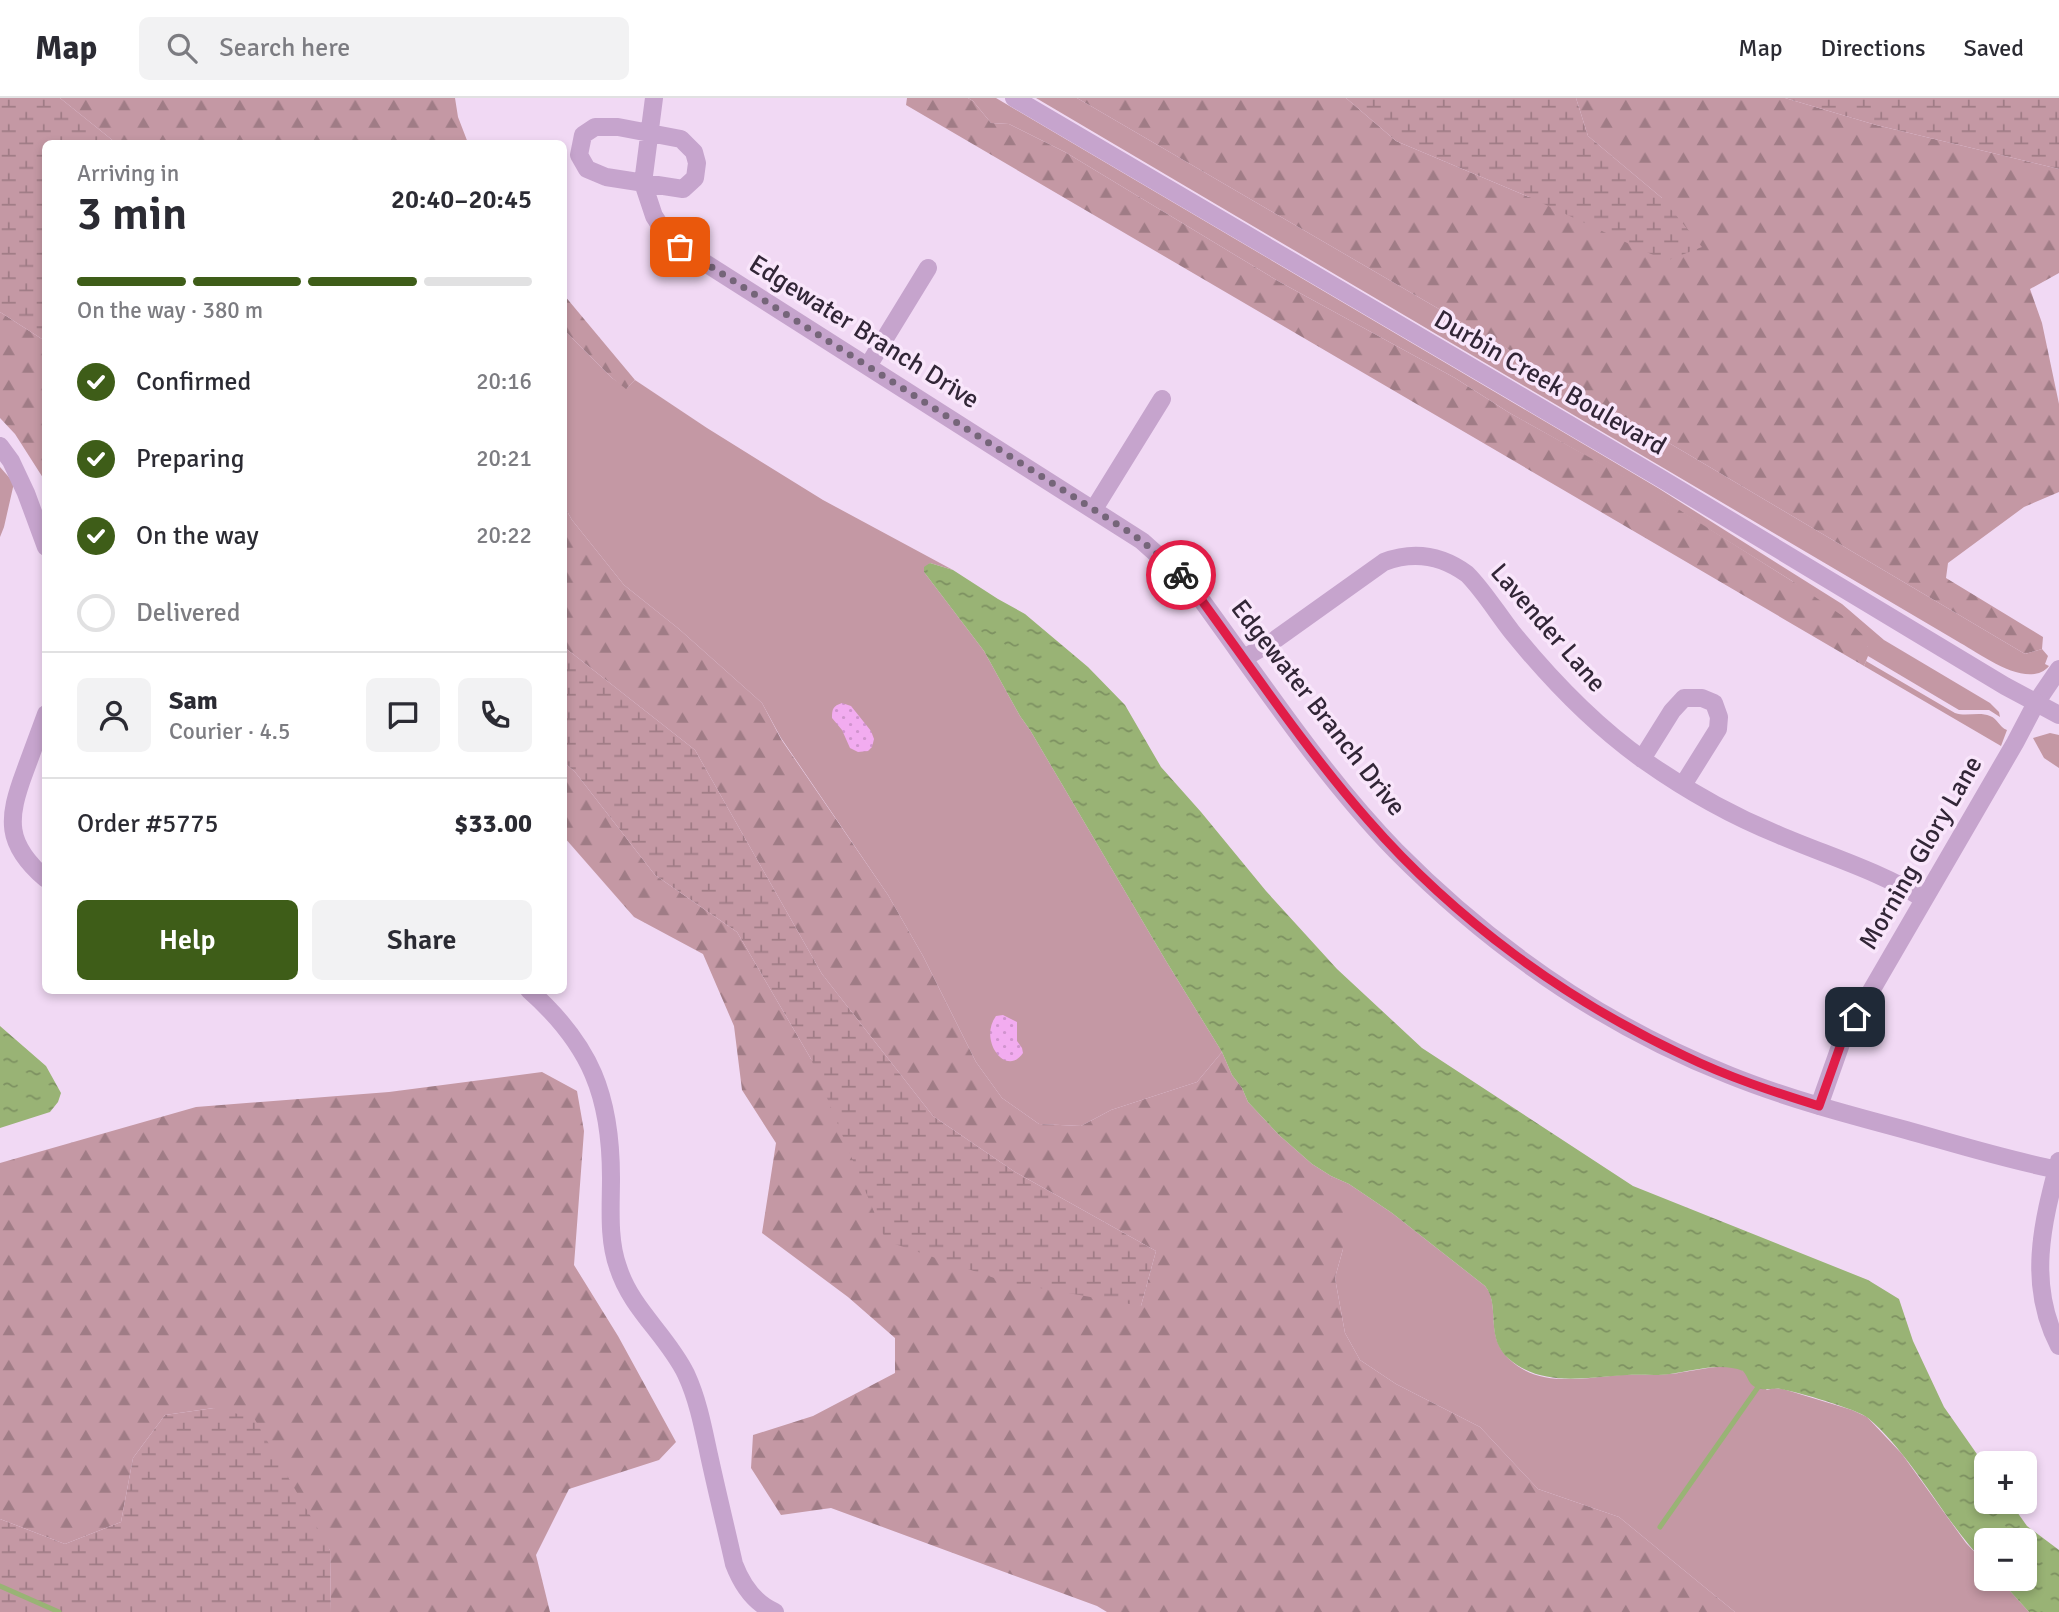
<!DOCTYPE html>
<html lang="en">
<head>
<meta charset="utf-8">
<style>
	body { margin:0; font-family:Signika,sans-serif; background:#f2f2f3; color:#2b2b33; height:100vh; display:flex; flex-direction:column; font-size:26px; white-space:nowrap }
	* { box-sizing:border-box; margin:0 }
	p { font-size:23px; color:#7c7c81 }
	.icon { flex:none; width:38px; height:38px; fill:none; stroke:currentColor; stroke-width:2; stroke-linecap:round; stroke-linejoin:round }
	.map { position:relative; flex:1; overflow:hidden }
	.panel { position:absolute; left:42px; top:42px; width:525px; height:854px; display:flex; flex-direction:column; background:#fff; border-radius:10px; box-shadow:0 4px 10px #0003 }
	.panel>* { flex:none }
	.tools { position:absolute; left:1974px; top:1353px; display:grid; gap:14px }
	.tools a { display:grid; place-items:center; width:63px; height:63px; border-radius:10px; background:#fff; box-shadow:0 4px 10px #0003; font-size:35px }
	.pin { position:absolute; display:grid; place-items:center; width:60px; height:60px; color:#fff; margin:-30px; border-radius:14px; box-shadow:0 4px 10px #0006 }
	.courier { position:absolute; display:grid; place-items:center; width:70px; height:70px; margin:-35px; border:5px solid #e11d48; border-radius:50%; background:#fff; color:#222; box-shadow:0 2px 9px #0007 }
	.head em { font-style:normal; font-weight:600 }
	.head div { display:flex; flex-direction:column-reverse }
	.head { display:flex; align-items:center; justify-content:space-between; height:119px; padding:0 35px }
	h1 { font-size:46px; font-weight:600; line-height:52px }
	.bar { display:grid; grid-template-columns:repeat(4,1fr); gap:10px 7px; align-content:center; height:84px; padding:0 35px }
	.bar i { height:9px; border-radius:5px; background:#e1e1e2 }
	.bar .selected { background:#3e5d18 }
	.bar p { grid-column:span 4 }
	.line { display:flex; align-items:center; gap:18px; padding:0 35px; border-top:2px solid #e1e1e2 }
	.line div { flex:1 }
	.round { display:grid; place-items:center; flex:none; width:74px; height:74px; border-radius:10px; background:#f2f2f3 }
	ol { padding:0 35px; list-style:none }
	li { display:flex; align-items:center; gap:21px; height:77px }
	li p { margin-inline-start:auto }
	li .icon { padding:7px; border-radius:50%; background:#3e5d18; color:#fff; stroke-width:4 }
	li:last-child { color:#7c7c81 }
	li i { width:38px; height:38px; border:4px solid #e1e1e2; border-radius:50% }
	.primary-button { display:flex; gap:14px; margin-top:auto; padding:14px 35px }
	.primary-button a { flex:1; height:80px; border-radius:10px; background:#3e5d18; color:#fff; font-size:28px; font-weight:600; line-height:80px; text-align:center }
	.primary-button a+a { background:#f2f2f3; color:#2b2b33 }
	header { display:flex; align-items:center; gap:42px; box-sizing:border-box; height:98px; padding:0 35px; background:#fff; border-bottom:2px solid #e1e1e2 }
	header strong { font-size:33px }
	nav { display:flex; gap:38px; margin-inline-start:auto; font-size:24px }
	.search { width:490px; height:63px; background:#f2f2f3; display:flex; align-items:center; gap:18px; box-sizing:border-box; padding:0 24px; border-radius:10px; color:#7c7c81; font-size:26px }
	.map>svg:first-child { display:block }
</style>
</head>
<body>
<header>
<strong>Map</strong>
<div class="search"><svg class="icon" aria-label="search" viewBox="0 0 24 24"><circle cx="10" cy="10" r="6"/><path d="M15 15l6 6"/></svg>Search here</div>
<nav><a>Map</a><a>Directions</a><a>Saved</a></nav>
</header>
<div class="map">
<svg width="2059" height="1514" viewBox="0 0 2059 1514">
	<defs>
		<pattern id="forest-firs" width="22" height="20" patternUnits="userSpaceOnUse" patternTransform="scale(1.75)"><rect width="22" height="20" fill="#c498a4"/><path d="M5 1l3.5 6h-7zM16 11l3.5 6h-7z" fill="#a07c86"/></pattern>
		<pattern id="wetland-marsh" width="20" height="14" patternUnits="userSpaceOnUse" patternTransform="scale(1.75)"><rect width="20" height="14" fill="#c498a4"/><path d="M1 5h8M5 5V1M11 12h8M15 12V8" fill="none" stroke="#a07c86"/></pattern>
		<pattern id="sand-dots" width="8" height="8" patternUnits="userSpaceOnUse" patternTransform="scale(1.75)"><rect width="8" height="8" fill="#f2acf0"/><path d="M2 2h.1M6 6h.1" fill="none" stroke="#d094ce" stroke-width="1.8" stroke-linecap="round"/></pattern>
		<pattern id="water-ripples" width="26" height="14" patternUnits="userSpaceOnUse" patternTransform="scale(1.75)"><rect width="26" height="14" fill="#99b375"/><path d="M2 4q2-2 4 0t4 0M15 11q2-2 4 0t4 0" fill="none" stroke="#7d9161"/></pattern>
	</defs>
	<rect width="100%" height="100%" fill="#f1d9f4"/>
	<path fill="#c498a4" d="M968,0H996L1658,390L1842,506L1884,542L1990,605L1999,614L2000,619L1989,612H1959L1868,558V549L1792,483L1643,390L1508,314L1455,280L1278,183L1065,54L1009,26L991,25L973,3Z
		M1036,0H1077L1686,355L2025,556L2042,551L2048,558L2045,566L2049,568C2028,593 1979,555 1957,543Z
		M564,232L612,280L627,290L635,282L707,330L823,402L953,472L930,465L924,474L984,553L1020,618L1030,632L1166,863L1222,954L1197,984L1111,1012L1081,1028L1039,1026L1002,1000L976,964L923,858L888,797L781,640L762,605L679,531L624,487L572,422L564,408Z
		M0,369L14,385L4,429L0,439Z
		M1866,563L1955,615C1967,619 1979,613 1990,618C1998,621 1999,629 2007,632L2001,648L1864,568Z
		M2050,635L2059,637V670L2044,660L2033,640Z
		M1331,1078L1349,1086L1392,1115L1485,1188C1501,1206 1484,1238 1509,1261C1539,1290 1583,1280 1621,1277C1637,1276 1653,1278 1669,1276C1686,1275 1727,1263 1742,1272C1751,1277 1759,1286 1767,1292L1774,1290L1783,1291L1852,1312L1867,1319L1902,1356L1966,1445L1986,1466V1480L1999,1481L2029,1514H1735L1619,1419L1538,1391L1480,1329L1396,1286L1360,1262L1345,1235L1335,1180L1343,1151Z"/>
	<path fill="url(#forest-firs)" d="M60,0H455L458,19L468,45H116Z
		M907,0H968L973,3L991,25L1009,26L1065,54L1278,183L1455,280L1508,314L1643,389L1792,483L1844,519L1863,537L1868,549V558L1864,568L906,7Z
		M1077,0H1346L1396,43L1529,99L1662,100L1588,38L1576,0H1785L1876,27L2059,71V175L2030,191L2042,225L2059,306V394L2024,409L1948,465L1946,480L2043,539L2042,551L2025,556L1686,355Z
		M564,197L635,282L626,291L612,280L564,232Z
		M0,214L45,243V383L15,336L0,320Z
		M564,408L572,422L624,487L679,531L762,605L781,641L888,797L923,858L976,964L1002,1000L1039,1026L1081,1028L1111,1012L1197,984L1222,954L1232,977L1242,990L1248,1004L1279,1037L1312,1066L1331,1078L1343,1114V1151L1335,1180L1345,1235L1360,1262L1396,1286L1480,1329L1538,1391L1619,1419L1735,1514H1107L1097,1508L831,1410L781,1417L751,1370L753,1337L813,1318L895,1275V1240L848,1199L762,1135L776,1045L742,992L734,928L703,856L634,819L564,739V664L575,674L655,777L737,834L811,961L1141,1208L1156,1153L1015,1074L933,1018L822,876L695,652L564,549Z
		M542,974L577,993L584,1033L574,1167L618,1238L676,1344L659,1362L569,1391L536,1457L550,1514H331L330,1452L214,1310L165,1317L133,1360L121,1424L65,1446L0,1421V1065L196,1009L389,994Z"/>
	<path fill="url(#wetland-marsh)" d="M0,0H60L116,45L46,46L45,243L0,214Z
		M1346,0H1576L1588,38L1662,100L1702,149L1666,163L1529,99L1396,43Z
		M1785,0H2059V71L1876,27Z
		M564,549L695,652L822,876L933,1018L1015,1074L1156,1153L1141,1208L1006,1184L886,1143L811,961L737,834L655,777L575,674L564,664Z
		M214,1310L254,1320L330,1452L331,1514H0V1421L65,1446L121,1424L133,1360L165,1317Z"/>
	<path fill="url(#sand-dots)" d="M842,605L851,608L871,633L874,641L872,649L868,653L858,654L850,650L842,632L832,620C832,611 833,608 842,605Z
		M1003,917L1017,924V943L1022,950L1023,955C1006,980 978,942 996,918Z"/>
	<path fill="url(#water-ripples)" d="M930,465L953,472L998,501L1025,516L1088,569L1125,607L1161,669L1201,714L1266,793L1337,871L1422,950L1633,1088L1868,1182L1899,1201L1913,1243L1944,1309L1986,1369V1404H2010L2027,1428L2059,1452V1514H2029L1999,1481L2025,1480V1442H1986V1466C1943,1422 1914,1359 1868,1320C1857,1311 1797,1294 1781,1291C1772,1289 1765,1294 1755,1289C1747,1284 1749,1280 1743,1273C1720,1264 1693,1273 1670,1276C1656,1278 1641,1276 1627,1277C1586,1279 1543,1290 1509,1261C1484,1240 1501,1207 1485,1188L1392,1115L1349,1086L1331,1078L1312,1066L1279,1037L1248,1004L1242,990L1232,977L1222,954L1166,863L1030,632L1020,618L984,553L924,474V469Z
		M0,928L46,968L61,995L58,1004L50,1014L0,1030Z"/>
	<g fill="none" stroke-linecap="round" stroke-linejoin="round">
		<path stroke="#99b375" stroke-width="5" d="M1660,1429L1761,1285
			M0,1488L59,1514"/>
		<path stroke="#c6a4cd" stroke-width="18" d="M654,0L643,85L654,118L665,135L680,149L1142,443L1189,485C1255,574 1319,674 1396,753C1491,849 1603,927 1729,977C1786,1000 1846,1016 1906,1032C1956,1046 2007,1062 2059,1072
			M595,29H618L681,41L694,54L697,65L695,80L683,91L606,79L587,71L579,57L583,37Z
			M868,268L928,170
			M0,348L11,363L26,395L46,449
			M1094,411L1162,301
			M1244,560L1272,544L1384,464C1413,453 1441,457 1467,476C1484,493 1497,515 1512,534C1551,582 1594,627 1645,663C1686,692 1732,718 1779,737C1828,758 1879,773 1924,801
			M46,616C39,635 32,654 25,673C7,721 5,746 46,781
			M1642,661L1672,613L1684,600H1702L1714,605L1719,619L1718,631L1683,687
			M529,892C591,947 611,998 611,1080C611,1109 608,1141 618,1169C631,1211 667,1237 686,1276C698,1302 703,1329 709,1357C717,1394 726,1430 734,1466C742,1487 754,1505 775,1514
			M1819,1008L1842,943L2015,645L2036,605L2059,571
			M2059,1063C2042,1126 2027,1187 2059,1248"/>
		<path stroke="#c6a4cd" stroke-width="18" d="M1014,0L1660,380L2005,588L2059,617"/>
	</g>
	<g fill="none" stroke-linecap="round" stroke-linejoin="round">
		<path stroke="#756579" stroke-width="7" stroke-dasharray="0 12.6" d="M680,149L1126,432L1142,443L1181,477"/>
		<path stroke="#e11d48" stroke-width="9" d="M1181,477L1189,485C1248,565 1303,648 1368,722C1455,822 1566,902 1685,958C1728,979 1774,994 1819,1008L1842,943L1855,919"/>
	</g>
	<g text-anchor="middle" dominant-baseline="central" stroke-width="7" stroke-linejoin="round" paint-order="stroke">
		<g font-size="26" fill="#322637" stroke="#f9e6fb">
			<text transform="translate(864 234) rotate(32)">Edgewater Branch Drive</text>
			<text transform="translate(1550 285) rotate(30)">Durbin Creek Boulevard</text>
			<text transform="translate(1548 530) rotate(49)">Lavender Lane</text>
			<text transform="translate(1318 610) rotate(52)">Edgewater Branch Drive</text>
			<text transform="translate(1921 755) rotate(-60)">Morning Glory Lane</text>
		</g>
	</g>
</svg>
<div class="tools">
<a>+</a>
<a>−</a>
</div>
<div class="pin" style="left:680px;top:149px;background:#ea580c"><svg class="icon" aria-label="bag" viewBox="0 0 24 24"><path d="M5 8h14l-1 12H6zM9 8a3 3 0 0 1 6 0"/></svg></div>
<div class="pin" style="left:1855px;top:919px;background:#1f2937"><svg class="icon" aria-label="home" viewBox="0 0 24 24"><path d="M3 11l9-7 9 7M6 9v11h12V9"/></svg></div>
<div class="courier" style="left:1181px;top:477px"><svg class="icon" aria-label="bike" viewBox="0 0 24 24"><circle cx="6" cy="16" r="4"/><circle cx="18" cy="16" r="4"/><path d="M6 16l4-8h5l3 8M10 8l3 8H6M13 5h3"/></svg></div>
<section class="panel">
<div class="head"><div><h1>3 min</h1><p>Arriving in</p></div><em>20:40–20:45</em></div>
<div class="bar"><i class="selected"></i><i class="selected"></i><i class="selected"></i><i></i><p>On the way · 380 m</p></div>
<ol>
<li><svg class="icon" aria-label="check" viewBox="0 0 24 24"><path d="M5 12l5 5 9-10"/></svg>Confirmed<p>20:16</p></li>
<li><svg class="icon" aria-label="check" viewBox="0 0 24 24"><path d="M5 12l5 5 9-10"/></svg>Preparing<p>20:21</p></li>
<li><svg class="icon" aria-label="check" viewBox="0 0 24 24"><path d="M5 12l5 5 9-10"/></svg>On the way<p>20:22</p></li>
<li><i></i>Delivered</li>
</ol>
<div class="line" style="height:126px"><a class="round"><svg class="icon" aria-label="person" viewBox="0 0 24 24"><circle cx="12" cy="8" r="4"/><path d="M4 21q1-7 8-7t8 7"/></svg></a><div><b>Sam</b><p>Courier · 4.5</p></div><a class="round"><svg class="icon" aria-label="chat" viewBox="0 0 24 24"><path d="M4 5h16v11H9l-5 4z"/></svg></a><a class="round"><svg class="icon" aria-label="phone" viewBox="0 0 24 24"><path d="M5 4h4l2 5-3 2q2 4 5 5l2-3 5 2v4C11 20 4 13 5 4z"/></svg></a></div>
<div class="line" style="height:91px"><div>Order #5775</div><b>$33.00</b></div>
<div class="primary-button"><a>Help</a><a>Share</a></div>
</section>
</div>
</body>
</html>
